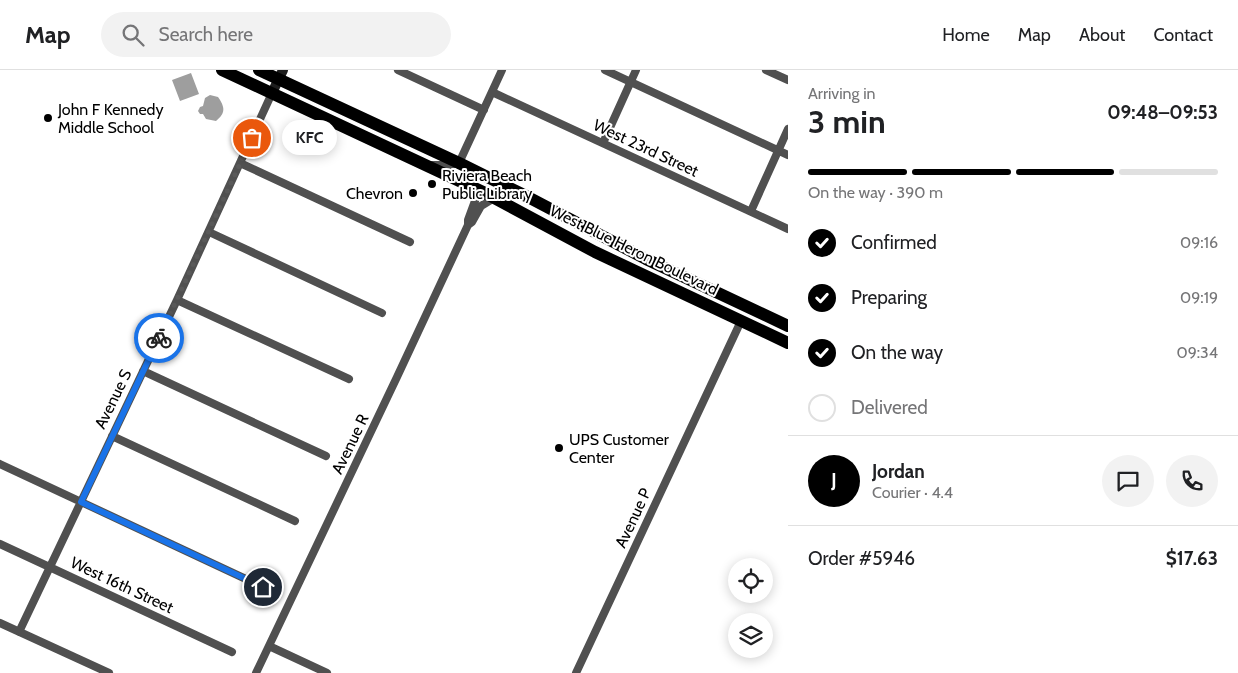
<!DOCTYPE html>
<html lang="en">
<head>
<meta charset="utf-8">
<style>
	body { margin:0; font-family:Cabin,sans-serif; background:#f2f2f2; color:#202124; height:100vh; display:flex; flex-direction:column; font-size:19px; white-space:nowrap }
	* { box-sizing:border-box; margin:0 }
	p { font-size:16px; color:#757577 }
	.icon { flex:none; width:28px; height:28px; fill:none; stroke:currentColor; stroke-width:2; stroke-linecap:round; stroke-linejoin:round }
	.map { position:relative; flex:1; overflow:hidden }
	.sheet { display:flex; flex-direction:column; background:#fff; width:450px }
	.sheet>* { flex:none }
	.buttons { position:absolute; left:728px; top:488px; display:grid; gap:10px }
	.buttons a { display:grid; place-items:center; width:45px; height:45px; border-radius:50%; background:#fff; box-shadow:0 2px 12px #0003; font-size:25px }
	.pin { position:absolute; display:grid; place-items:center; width:42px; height:42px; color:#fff; margin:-21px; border:2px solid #fff; border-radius:50%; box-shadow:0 1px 5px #0007 }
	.courier { position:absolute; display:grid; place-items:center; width:50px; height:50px; margin:-25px; border:4px solid #1a73e8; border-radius:50%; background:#fff; color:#222; box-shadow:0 1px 6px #0007 }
	.bubble { position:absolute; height:35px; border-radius:18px; background:#fff; box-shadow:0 2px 12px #0003; font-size:16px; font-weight:800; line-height:35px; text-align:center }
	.overview em { font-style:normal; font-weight:800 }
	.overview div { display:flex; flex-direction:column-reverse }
	.overview { display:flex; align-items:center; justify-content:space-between; height:85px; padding:0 20px }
	h1 { font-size:32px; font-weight:800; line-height:38px }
	.bar { display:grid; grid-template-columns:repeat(4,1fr); gap:8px 5px; align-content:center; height:60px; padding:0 20px }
	.bar i { height:6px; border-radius:4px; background:#e0e0e0 }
	.bar .current { background:#000 }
	.bar p { grid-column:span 4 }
	.line { display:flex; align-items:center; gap:12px; padding:0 20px; border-top:1px solid #e0e0e0 }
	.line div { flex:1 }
	.round { display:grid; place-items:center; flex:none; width:52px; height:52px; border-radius:26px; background:#f2f2f2 }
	ol { padding:0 20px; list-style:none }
	li { display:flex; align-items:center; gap:15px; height:55px }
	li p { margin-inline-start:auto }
	li .icon { padding:5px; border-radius:50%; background:#000; color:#fff; stroke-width:4 }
	li:last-child { color:#757577 }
	li i { width:28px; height:28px; border:2px solid #e0e0e0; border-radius:50% }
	header { display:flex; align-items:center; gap:30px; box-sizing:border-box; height:70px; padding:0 25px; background:#fff; border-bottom:1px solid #e0e0e0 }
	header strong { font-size:24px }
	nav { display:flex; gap:28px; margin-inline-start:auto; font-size:18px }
	.search { width:350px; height:45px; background:#f2f2f2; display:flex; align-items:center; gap:12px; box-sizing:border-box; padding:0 18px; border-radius:28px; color:#757577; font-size:19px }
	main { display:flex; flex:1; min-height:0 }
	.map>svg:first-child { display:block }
</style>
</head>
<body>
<header>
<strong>Map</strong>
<div class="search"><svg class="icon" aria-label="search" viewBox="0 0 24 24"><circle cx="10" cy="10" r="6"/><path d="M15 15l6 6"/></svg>Search here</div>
<nav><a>Home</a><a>Map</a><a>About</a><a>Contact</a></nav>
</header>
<main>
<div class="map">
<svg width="788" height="603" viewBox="0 0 788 603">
	<rect width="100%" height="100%" fill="#fff"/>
	<path fill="#9e9e9e" d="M191,3L199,24L180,31L172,10Z
		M210,25L218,27C225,37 226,43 216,51L206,49L203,44H200L198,41L200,37L203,36L205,28Z"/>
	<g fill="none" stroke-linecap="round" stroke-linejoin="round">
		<path stroke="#505050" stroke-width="8" d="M398,0L484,40
			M605,0L788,85
			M766,0L788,10
			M492,22L788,159
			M603,73L636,0
			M240,93L410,172
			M432,95H450L459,93L502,0
			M751,141L788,59
			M468,155L472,152L481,136L494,128
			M209,162L382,243
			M177,230L349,309
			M143,301L326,386
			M112,366L295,451
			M0,394L263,517
			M0,474L232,582
			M0,553L109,603
			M19,562L177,230L272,23
			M269,576L327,603
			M256,603L397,307L468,155V150L479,120
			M576,603L741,251"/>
		<path stroke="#1d1d1d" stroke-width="10" d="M272,23L283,0"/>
		<path stroke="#000" stroke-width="12" d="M222,0L483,122L595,182L788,273
			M259,0L459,93L526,126L646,189L788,256"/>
	</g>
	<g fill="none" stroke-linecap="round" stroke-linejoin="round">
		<path stroke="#595959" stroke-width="5" stroke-dasharray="0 9" d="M159,268L252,68"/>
		<path stroke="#1a73e8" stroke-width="6" d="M159,268L81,432L263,517"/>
	</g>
	<g fill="#000" stroke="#fff" stroke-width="2">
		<circle cx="48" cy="48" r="5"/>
		<circle cx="432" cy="114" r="5"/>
		<circle cx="413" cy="123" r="5"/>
		<circle cx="559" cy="378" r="5"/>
	</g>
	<g text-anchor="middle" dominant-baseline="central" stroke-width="4" stroke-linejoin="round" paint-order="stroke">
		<g font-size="16" fill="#000" stroke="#fff" text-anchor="start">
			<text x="58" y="39">John F Kennedy<tspan x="58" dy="18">Middle School</tspan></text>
			<text x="442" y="105">Riviera Beach<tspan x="442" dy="18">Public Library</tspan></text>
			<text x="403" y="123" text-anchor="end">Chevron</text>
			<text x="569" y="369">UPS Customer<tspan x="569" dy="18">Center</tspan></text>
		</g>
		<g font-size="16" fill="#000" stroke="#fff">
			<text transform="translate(646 78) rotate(25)">West 23rd Street</text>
			<text transform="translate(634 180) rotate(26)">West Blue Heron Boulevard</text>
			<text transform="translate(113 329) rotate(-64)">Avenue S</text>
			<text transform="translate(350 374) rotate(-64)">Avenue R</text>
			<text transform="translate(633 448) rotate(-65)">Avenue P</text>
			<text transform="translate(122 515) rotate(25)">West 16th Street</text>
		</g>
	</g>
</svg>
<div class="buttons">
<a><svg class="icon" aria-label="locate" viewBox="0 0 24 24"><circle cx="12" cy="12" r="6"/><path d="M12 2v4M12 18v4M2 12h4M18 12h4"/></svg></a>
<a><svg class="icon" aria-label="layers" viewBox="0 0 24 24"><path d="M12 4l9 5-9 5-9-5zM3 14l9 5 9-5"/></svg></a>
</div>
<div class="pin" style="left:252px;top:68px;background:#ea580c"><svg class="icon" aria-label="bag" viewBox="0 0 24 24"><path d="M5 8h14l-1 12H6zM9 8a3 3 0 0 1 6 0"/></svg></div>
<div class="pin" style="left:263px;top:517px;background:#1f2937"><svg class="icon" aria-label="home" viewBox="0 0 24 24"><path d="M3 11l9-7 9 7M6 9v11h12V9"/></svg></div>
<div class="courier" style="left:159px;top:268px"><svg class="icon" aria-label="bike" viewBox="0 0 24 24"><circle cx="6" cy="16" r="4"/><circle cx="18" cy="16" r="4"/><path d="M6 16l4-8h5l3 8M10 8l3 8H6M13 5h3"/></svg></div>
<div class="bubble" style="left:282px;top:50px;width:55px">KFC</div>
</div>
<section class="sheet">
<div class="overview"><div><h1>3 min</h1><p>Arriving in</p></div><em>09:48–09:53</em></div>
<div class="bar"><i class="current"></i><i class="current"></i><i class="current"></i><i></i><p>On the way · 390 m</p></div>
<ol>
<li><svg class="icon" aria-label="check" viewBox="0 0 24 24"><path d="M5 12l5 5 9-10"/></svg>Confirmed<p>09:16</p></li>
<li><svg class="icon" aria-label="check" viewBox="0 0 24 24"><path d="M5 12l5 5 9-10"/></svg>Preparing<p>09:19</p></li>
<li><svg class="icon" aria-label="check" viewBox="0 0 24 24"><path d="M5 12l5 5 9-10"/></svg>On the way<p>09:34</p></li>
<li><i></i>Delivered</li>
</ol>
<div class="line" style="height:90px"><b class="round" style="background:#000;color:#fff">J</b><div><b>Jordan</b><p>Courier · 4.4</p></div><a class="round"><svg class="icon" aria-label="chat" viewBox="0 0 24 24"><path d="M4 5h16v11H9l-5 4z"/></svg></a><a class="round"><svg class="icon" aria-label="phone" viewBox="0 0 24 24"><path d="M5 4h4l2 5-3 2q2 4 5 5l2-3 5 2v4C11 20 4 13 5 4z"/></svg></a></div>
<div class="line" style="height:65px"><div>Order #5946</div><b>$17.63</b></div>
</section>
</main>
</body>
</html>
